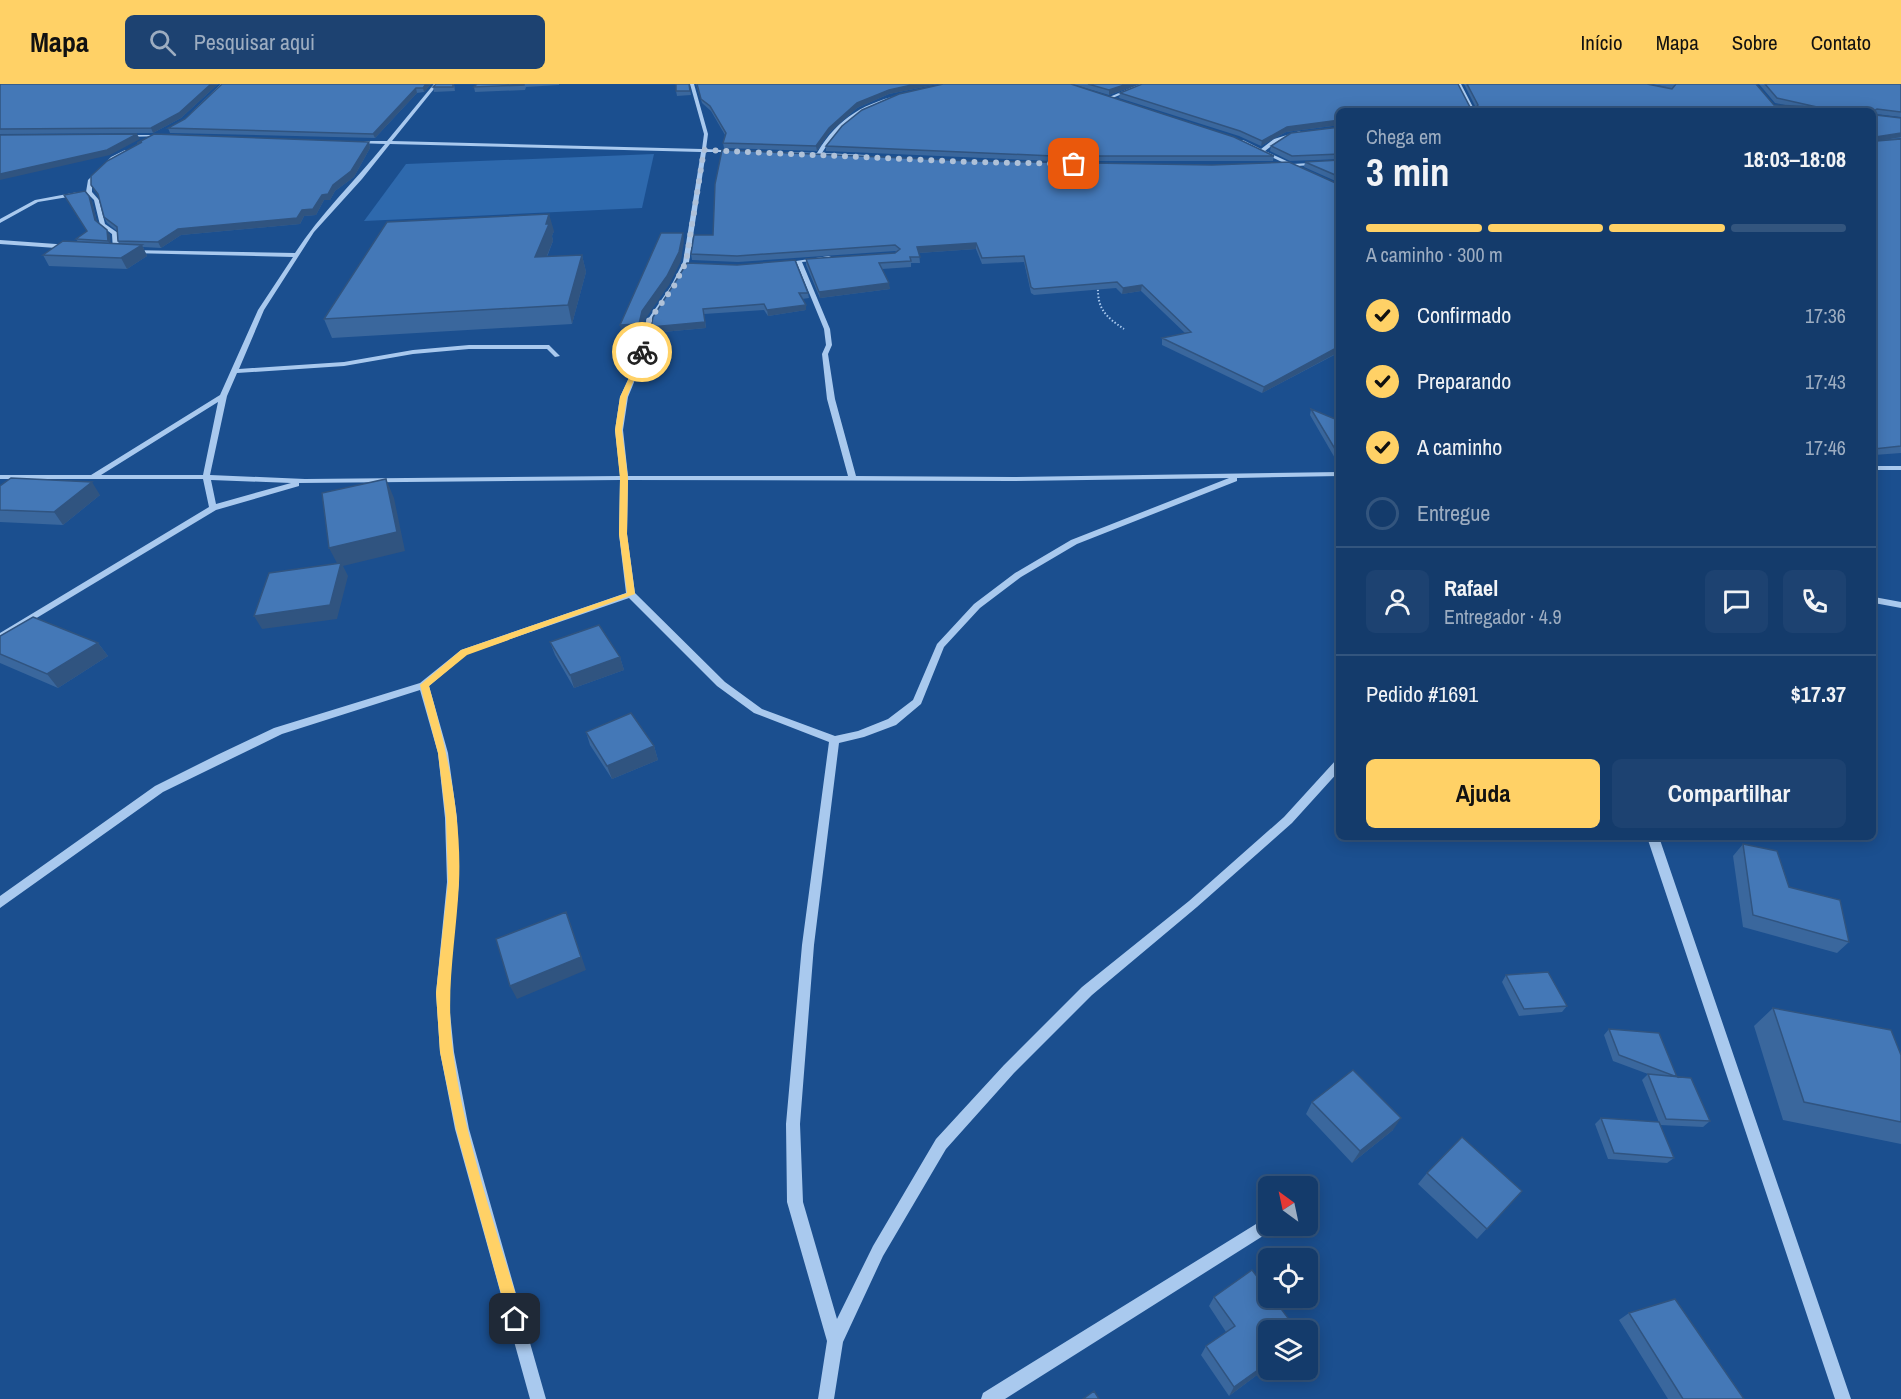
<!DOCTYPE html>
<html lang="pt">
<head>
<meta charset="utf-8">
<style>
	body { margin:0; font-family:"Archivo Narrow",sans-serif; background:#1d4271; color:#f1f3f6; height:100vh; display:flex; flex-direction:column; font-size:22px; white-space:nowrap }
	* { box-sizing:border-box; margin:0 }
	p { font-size:20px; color:#9dadc1 }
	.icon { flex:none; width:33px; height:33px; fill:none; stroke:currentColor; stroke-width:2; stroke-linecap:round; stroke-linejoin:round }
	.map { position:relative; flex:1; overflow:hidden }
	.panel { position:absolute; left:1336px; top:24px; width:540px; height:732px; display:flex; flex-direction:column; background:#143b6b; border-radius:9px; box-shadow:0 3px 15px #0003,0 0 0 2px #33557e }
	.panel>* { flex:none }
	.needle { width:39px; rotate:327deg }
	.controls { position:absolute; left:1258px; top:1092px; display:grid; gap:12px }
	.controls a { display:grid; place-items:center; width:60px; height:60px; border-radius:9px; background:#143b6b; box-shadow:0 3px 15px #0003,0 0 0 2px #33557e; font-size:30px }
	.pin { position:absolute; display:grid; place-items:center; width:51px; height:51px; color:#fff; margin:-26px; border-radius:12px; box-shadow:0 3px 9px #0006 }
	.courier { position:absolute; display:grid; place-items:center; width:60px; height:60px; margin:-30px; border:4px solid #ffd166; border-radius:50%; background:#fff; color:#222; box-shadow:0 2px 8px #0007 }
	.summary em { font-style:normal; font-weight:800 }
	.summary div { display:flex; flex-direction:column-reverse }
	.summary { display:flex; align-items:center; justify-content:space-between; height:102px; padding:0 30px }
	h1 { font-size:39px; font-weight:800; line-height:45px }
	.bar { display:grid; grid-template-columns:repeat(4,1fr); gap:9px 6px; align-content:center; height:72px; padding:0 30px }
	.bar i { height:8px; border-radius:4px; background:#33557e }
	.bar .selected { background:#ffd166 }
	.bar p { grid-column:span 4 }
	.line { display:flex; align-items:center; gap:15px; padding:0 30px; border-top:2px solid #33557e }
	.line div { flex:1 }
	.round { display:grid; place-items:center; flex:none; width:63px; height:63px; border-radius:9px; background:#1d4271 }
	ol { padding:0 30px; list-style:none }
	li { display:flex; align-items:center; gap:18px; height:66px }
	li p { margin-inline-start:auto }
	li .icon { padding:6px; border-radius:50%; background:#ffd166; color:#111; stroke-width:4 }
	li:last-child { color:#9dadc1 }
	li i { width:33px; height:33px; border:3px solid #33557e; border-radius:50% }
	.button { display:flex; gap:12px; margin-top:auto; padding:12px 30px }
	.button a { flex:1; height:69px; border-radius:9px; background:#ffd166; color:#111; font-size:24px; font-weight:800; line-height:69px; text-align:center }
	.button a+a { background:#1d4271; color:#f1f3f6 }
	header { display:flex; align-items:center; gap:36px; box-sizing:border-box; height:84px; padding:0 30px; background:#ffd166; color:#111 }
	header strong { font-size:28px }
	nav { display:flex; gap:33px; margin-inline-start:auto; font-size:21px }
	.search { width:420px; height:54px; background:#1d4271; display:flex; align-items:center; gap:15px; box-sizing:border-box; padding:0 21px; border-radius:9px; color:#9dadc1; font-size:22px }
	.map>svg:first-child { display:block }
</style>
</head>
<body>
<header>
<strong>Mapa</strong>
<div class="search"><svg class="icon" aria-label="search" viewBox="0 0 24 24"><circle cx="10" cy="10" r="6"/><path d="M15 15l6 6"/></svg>Pesquisar aqui</div>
<nav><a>Início</a><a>Mapa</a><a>Sobre</a><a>Contato</a></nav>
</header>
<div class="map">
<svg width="1901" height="1315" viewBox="0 0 1901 1315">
	<rect width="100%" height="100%" fill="#1b4f8f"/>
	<path fill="#2e69ad" d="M654,70L642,124L364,137L406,80Z"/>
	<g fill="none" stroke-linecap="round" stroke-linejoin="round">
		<path stroke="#a9c9ee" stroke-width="2" stroke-dasharray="1.5 2" stroke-linecap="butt" d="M1098,202C1097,225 1106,233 1124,245"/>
		<path fill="#a9c9ee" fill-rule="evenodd" d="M221,0H225L194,30H190Z
			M434,0H438L392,57L702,65L704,50L690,0H694L708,50L706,65L736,67L734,68H706L689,178L677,202L652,238L644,274L628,313L623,346L628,392H848L827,315L822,270L826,261L824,245L796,177L829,172L831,173V175L802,178L830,245L832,261L828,270L835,315L856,392L1013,393L1340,388V392L1237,394V397L1077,460L1021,493L980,524L944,563L921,620L896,641L864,653L839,659L814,861L800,1040L803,1118L837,1235L873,1162L936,1055L1004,981L1082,903L1189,817L1284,733L1336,676L1340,675V686L1292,739L1197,823L1092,911L1014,989L946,1065L883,1172L843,1258L834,1315H818L827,1257L787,1118L786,1040L802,861L829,658L754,629L717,602L629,514L467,570L429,602L448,669L457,734L459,798L448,909L454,968L469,1045L546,1315H530L455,1045L440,968L436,909L447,798L445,734L438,669L420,606L282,650L163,708L0,824V812L155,702L217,671L274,644L420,599L461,566L626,509L619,450L620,396L299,399V402L216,426L0,556V549L209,423L203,395H0V391H91L220,311L258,226L293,173L131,169L129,168V166L295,169C320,130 355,97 385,60L356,59L354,57H387ZM390,60L701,68L683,178L671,202L646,238L638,274L620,313L615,346L620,392L305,395L210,391L227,312L237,289L344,282L413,270L469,265H547L555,273L560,272L549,261H469L413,266L344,278L239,285L264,226L314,148L362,95ZM218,318L203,391H101ZM1229,394L1071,456L1015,489L974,520L937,560L913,616L888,635L858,647L835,652L762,625L725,598L635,509L627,450L628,396L1013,397ZM211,396L291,399L216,420Z
			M1140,0H1146L1110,15L1107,14Z
			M1457,0H1461L1475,27H1471Z
			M906,9L907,11C869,21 843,34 822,69L866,71L868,73L780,69L782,68L817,69C839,32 865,19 906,9Z
			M1300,47L1302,49L1278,57L1265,67L1293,80L1340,77V79L1283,83L1281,81L1286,80L1239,57L1243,56L1261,65L1274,55Z
			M126,51H164L166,52L124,53Z
			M125,66L129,67L115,75L92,97V108L99,116L105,140L118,149L119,167L116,169L113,167L112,150L100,141L94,116L86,108L88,96L111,73Z
			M78,108L80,111L38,118L0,139V135L35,116Z
			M0,156L70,161L73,163L70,165L0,160Z
			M1874,382H1901V386H1874Z
			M1874,513L1901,518V524L1874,519Z
			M1647,753H1659L1851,1315H1835Z
			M1269,1132V1142H1276L1274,1145L1005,1315H981L983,1309Z"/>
	</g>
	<path fill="#3a679d" d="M0,0H218L181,34L153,49L0,50Z
		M431,0L424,8L417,9L375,54L170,49L168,44L185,35Z
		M454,0L455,7L434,8L433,3Z
		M477,0H559V1L526,3L525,6L475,8L474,3Z
		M689,0L691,11L677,12L676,7Z
		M696,0H938L889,10L857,24L829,49L817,67L724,64L723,59L725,51L711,27L702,19Z
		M1072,0H1140L1109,11Z
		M1464,0H1647L1672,4L1652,0H1756L1774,21H1785L1775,19L1759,0H1901V33L1876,30V31L1901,34V54L1877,57L1901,55V369L1874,371V27H1340V41L1286,48L1261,62L1239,52L1119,14L1120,9L1470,23L1476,24Z
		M1340,43V75L1290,77L1270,67L1271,62Z
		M369,58L370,64L354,93L335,107L330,116H324L316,131L304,132L300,140L181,151L161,164L143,163L147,172L127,185L49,182L43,171L78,158L76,155L87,147L64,111L92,117L97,138L110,151V160H120L118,157L117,147L107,139L104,133L99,113L91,101Z
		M826,62L1274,72L1273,77H1052L826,67Z
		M1340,76V99L1304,83L1305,78Z
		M1340,101V268L1262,309L1162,261V254L1185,249L1141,207L1122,210L1116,204L1034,211L1031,209L1024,178L982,180L976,165L919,169L920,179H911V183L882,185L890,205L820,214L806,181V175L895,169L897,168L895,167L738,178L692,176L691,170L713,151Z
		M554,147L552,152L553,157L547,173L582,171L586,188L572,240L332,254L324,235Z
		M687,179L808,209L809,214L802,215L806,226L768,232L764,226L704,230L706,244L652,249Z
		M1311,325L1340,337V376H1336L1310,331Z
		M0,402L100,411L63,441L0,438Z
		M0,552L98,559L108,572L58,604L0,579Z
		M550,558L620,573L624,586L574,604L555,571Z
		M586,648L654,662L658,676L612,695L590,661Z
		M1743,760L1789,803L1849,858L1837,869L1743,843L1733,772Z
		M1506,891L1567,922L1562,928L1519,932L1502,898Z
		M1773,924L1901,971V1060L1783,1036L1754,942Z
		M1609,945L1677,993L1710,1037L1703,1043L1660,1041L1642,996L1648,990L1613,977L1604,951Z
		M1312,1018L1393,1046L1352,1079L1306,1030Z
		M1601,1034L1674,1074L1667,1079L1608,1075L1595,1040Z
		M1427,1089L1522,1107L1477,1155L1418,1100Z
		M1214,1213L1269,1282L1229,1312L1201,1271L1206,1262L1226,1248L1209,1222Z
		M1629,1229L1744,1315H1668L1619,1236Z"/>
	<path fill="#305480" d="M211,0H218L181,34L153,49L151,44Z
		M426,0H431L424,8L423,4Z
		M916,0H938L889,10L857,24L829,49L817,67L816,62L829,44L857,19L889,6Z
		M1127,0H1140L1109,11V6Z
		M416,4L417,9L375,54L373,50Z
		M1340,36V41L1286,48L1261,62L1262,57L1287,43Z
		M1901,49V53L1874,58L1875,53Z
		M137,50L140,55L110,71L0,96V90Z
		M369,58L370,64L354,93L335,107L330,116H324L316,131L304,132L300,140L181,151L161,164L158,158L178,145L302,126L333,101Z
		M89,112L92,117L98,142L95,136Z
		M549,130L554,147L552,152L553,157L539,191L535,173Z
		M107,146L110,151L111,163L108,157Z
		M683,149L684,157L681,177L669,201L644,237L641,249L622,251L620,241Z
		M976,159V165L918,169L917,163Z
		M142,161L147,172L127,185L121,174Z
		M582,171L586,188L572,240L568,221Z
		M889,199L890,205L820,214L819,208Z
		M1142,201L1141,207L1122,210L1123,204Z
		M806,221V226L768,232L767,226Z
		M705,238L706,244L652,249L651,243Z
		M1340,262L1339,268L1262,309L1264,303Z
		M386,395L394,414L405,467L343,482L348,492L337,535L262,545L254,532L339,483L329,464Z
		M92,398L100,411L63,441L54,428Z
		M98,559L108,572L58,604L47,590Z
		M620,573L624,586L574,604L570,591Z
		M654,662L658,676L612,695L607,682Z
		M566,828L571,841L586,886L517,915L510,902Z
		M1401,1034L1393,1046L1352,1079L1360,1067Z
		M1269,1278V1282L1229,1312L1234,1303Z"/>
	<path fill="#4478b7" stroke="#305480" stroke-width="1.5" d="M0,0H211L179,29L151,44L0,45Z
		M222,0H426L423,4H416L373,50L168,44L185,35Z
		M436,0H453V3H433Z
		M477,0H524V1L474,3Z
		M676,0H689L690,7H676Z
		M697,0H916L889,6L857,19L829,44L816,62L723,59L726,49L710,22L701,15Z
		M943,0H1071L1234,53L1274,72H1053L826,62L842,42L862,26L899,10Z
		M1088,0H1127L1109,6Z
		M1142,0H1458L1470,23L1476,24L1478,21L1467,0H1647L1672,5L1676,0H1675H1756L1774,21L1817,23L1777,14L1765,0H1901V28L1877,25L1874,27L1876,31L1901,34V49L1875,53L1877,57L1901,55V362L1874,365V27H1340V36L1287,43L1262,57L1240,47L1120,9Z
		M1340,43V70L1292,72L1271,62L1291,49Z
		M137,50L107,66L0,90V51Z
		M154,50L369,58L351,87L333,101L328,110L322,111L313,125L302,126L297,134L178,145L158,158L118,157L117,143L104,133L98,110L91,101V92L107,77L142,58L137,59Z
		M722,66L971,77L1212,81L1289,78L1340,101V262L1264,303L1162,254L1191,248L1142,201L1123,204L1117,198L1034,205L1031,203L1024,172L982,174L976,159L917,163L920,173H910L911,177L879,179L889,199L819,208L806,175L895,169L900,165L895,161L737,172L691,170L694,151H713L715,100Z
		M1340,76V93L1305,78Z
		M85,107L89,112L95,136L107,146L108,157L76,155L87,147L64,111Z
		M549,130L546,140H549L535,173L582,171L568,221L324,235L387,138Z
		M661,149H683L679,168L667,192L642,227L639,240L620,241Z
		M63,157L142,161L121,174L43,171Z
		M795,176L808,209H799L806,221L767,226L764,220L703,225L705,238L651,243L653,233L687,179L737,181Z
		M1311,325L1340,337V370H1338Z
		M11,394L92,398L54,428L0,426V402Z
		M386,395L397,448L329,464L322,409Z
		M341,479L330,521L254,532L269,489Z
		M33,533L98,559L47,590L0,570V552Z
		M599,541L620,573L570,591L550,558Z
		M631,629L654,662L607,682L586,648Z
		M1743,760L1777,767L1789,803L1840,816L1849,858L1753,831Z
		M566,828L581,873L510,902L496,855Z
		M1548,888L1567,922L1524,925L1506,891Z
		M1773,924L1891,946L1901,971V1038L1804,1018Z
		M1609,945L1659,949L1677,993L1619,971Z
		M1353,986L1401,1034L1360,1067L1312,1018Z
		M1648,990L1691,994L1710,1037L1666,1035Z
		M1601,1034L1659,1038L1674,1074L1614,1069Z
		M1462,1053L1522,1107L1487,1145L1427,1089Z
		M1252,1186L1269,1208V1214H1273L1297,1246H1269V1278L1234,1303L1206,1262L1235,1242L1214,1213Z
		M1675,1215L1744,1315H1683L1629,1229Z
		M1094,1307L1099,1315H1083Z"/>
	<path fill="#ffd166" d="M642,266L645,268L627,313L622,346L628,394L627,450L635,510L467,571L429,602C447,666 462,732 459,799C456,858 445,906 453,967C464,1055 498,1149 523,1235L520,1241L515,1243L510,1241L508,1235L456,1045L440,968L436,909L448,798L446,734L438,669L420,601L461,566L627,509L619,450L620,394L615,346L620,313Z"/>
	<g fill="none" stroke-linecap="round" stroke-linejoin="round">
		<path stroke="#afc1d8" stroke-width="6" stroke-dasharray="0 10.8" d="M642,268L648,238L674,202L686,178L704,66L971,78L1074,80"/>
	</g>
</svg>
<div class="controls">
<a><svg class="needle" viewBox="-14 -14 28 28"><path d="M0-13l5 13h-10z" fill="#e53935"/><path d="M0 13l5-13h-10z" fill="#9dadc1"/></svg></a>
<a><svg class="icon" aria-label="locate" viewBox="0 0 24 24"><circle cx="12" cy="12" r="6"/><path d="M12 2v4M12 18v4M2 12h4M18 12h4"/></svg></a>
<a><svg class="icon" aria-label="layers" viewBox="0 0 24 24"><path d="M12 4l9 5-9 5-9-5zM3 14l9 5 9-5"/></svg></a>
</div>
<div class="pin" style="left:1074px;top:80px;background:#ea580c"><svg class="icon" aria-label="bag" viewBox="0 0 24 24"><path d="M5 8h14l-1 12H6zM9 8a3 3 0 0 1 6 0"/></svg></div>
<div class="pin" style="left:515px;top:1235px;background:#1f2937"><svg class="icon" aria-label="home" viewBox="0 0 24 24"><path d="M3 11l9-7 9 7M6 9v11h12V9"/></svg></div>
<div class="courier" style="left:642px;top:268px"><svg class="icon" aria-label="bike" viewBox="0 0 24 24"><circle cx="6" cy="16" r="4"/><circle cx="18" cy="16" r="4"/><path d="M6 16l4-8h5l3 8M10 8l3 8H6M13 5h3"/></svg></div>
<section class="panel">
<div class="summary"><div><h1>3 min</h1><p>Chega em</p></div><em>18:03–18:08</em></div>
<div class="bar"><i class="selected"></i><i class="selected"></i><i class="selected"></i><i></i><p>A caminho · 300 m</p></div>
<ol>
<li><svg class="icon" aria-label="check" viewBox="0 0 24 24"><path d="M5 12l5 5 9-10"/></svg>Confirmado<p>17:36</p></li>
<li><svg class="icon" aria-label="check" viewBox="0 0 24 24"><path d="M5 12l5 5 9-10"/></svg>Preparando<p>17:43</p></li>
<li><svg class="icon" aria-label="check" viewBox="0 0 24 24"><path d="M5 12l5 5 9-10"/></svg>A caminho<p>17:46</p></li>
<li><i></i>Entregue</li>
</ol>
<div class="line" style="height:108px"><a class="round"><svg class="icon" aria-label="person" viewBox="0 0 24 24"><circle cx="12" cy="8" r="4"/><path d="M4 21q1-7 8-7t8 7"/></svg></a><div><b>Rafael</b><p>Entregador · 4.9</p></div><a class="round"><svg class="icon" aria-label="chat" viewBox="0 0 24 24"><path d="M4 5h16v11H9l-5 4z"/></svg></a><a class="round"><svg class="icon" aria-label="phone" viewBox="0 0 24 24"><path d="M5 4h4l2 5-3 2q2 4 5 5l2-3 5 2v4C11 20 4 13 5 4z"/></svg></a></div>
<div class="line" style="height:78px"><div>Pedido #1691</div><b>$17.37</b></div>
<div class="button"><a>Ajuda</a><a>Compartilhar</a></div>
</section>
</div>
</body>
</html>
